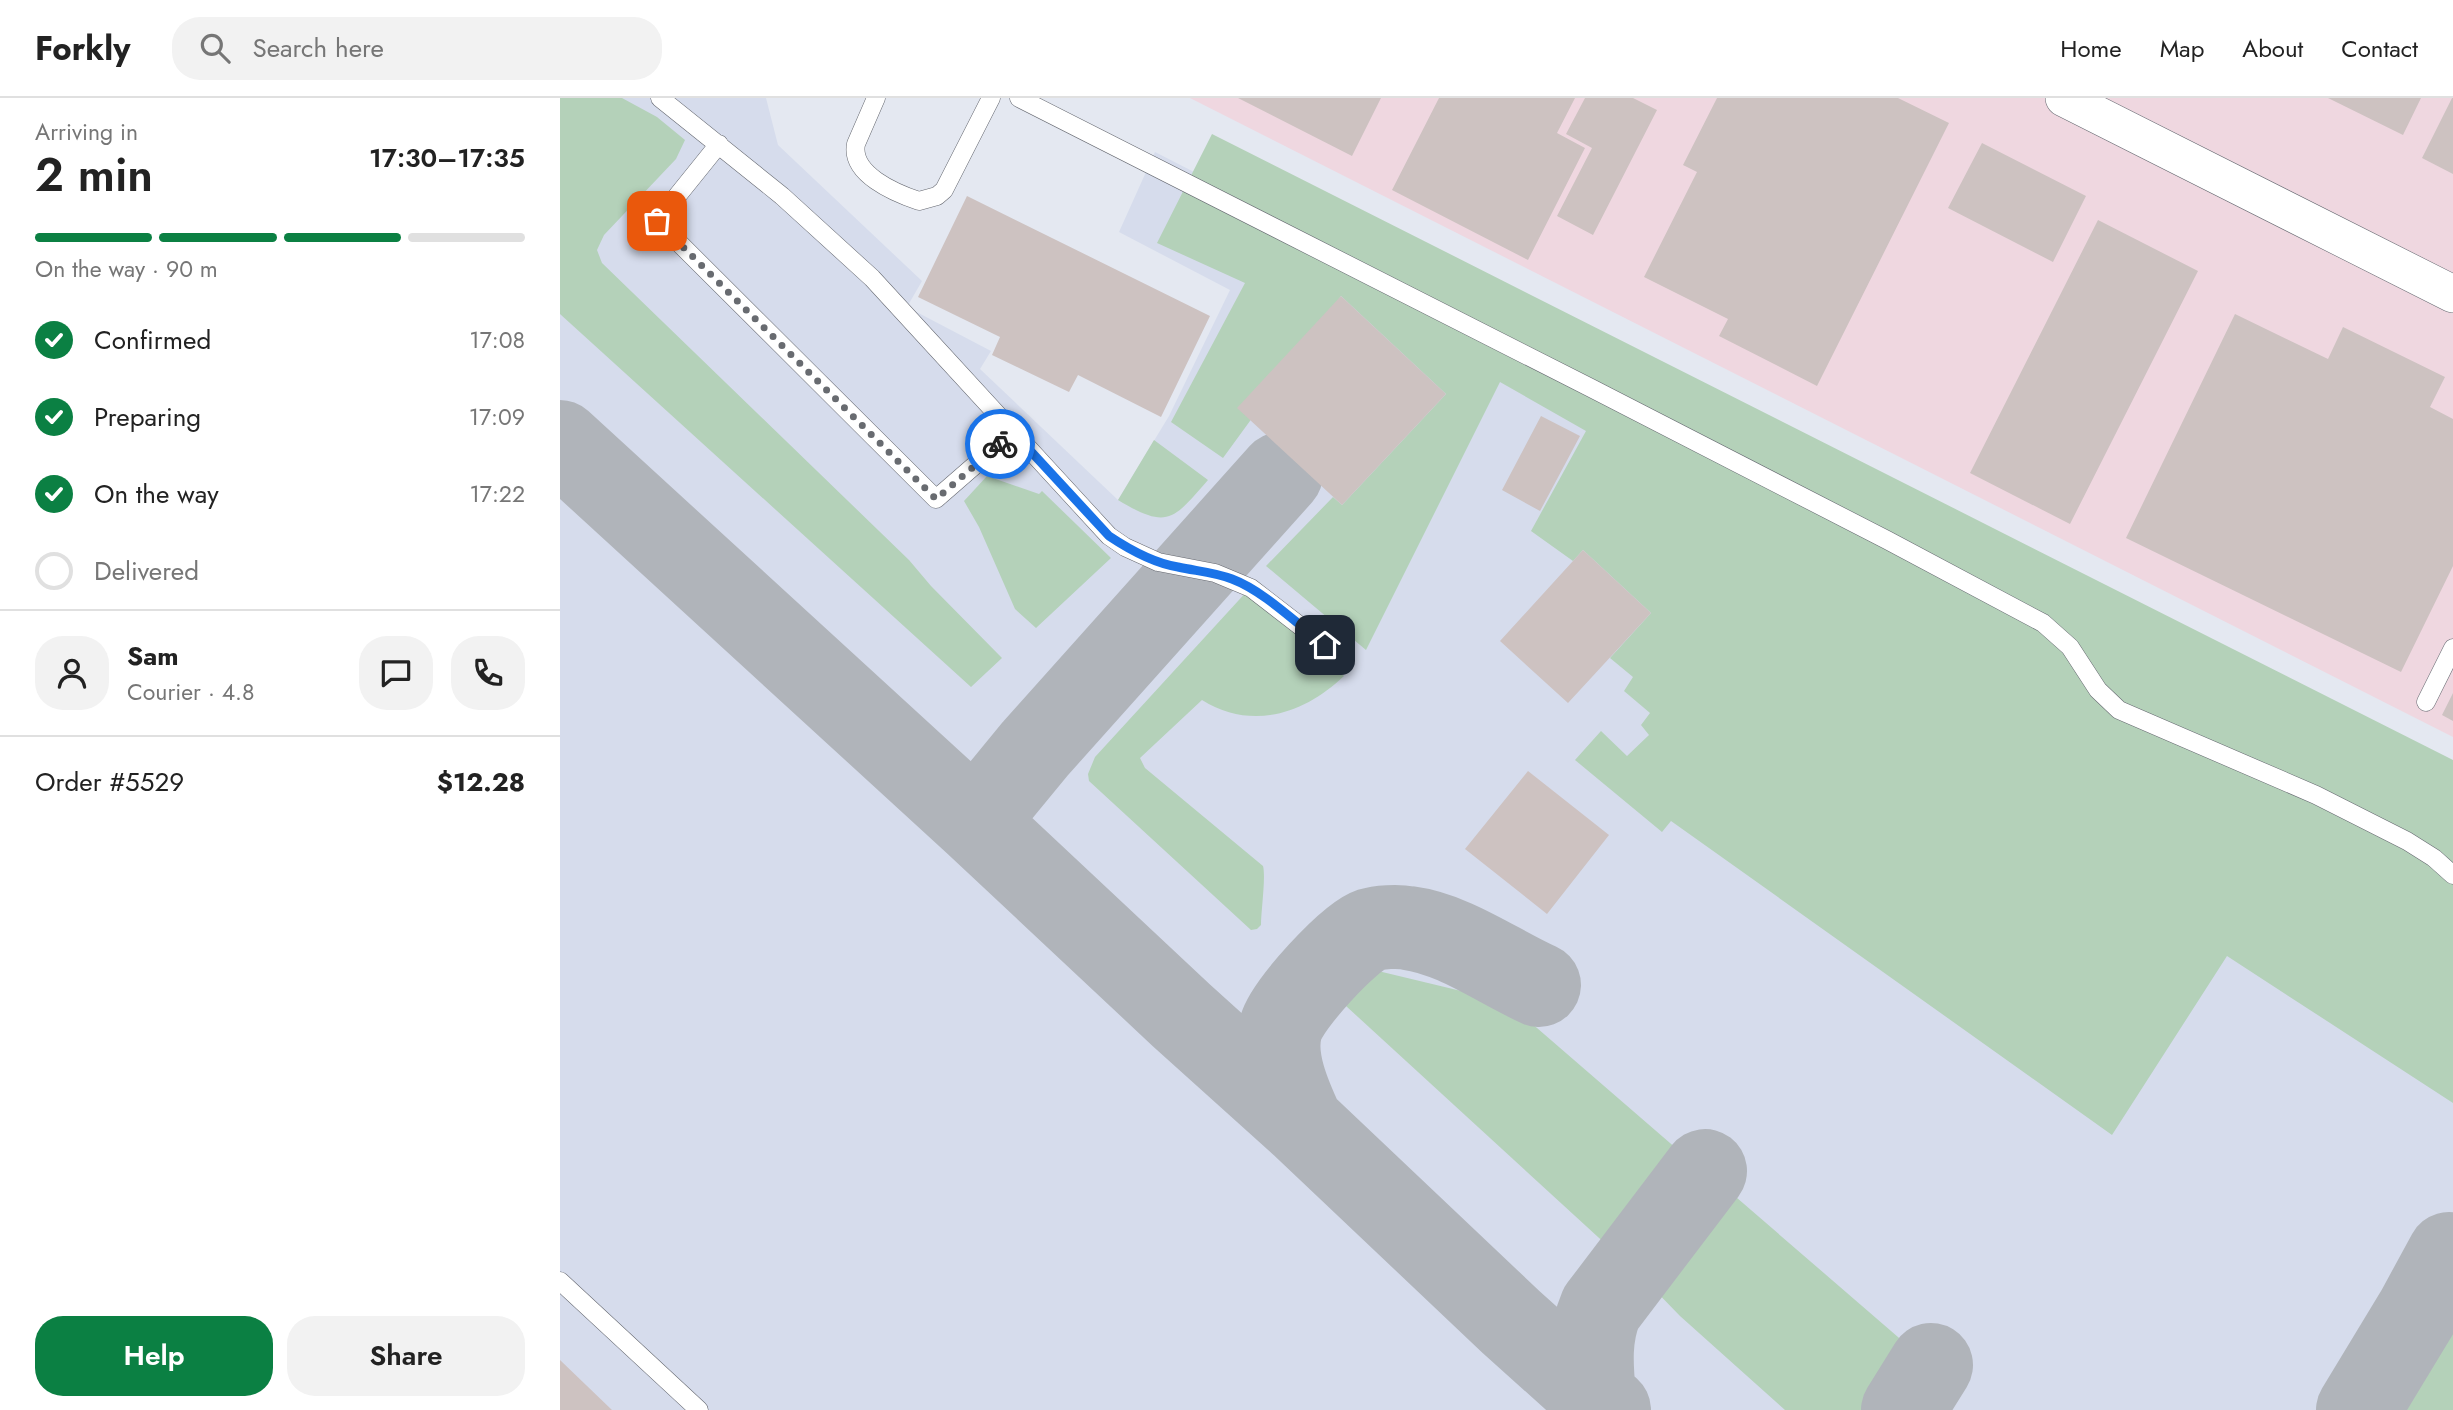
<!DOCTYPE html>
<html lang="en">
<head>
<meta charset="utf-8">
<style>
	body { margin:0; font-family:Jost,sans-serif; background:#f2f2f2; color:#222; height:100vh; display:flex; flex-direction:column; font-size:26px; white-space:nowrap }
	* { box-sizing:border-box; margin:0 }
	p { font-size:23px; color:#767676 }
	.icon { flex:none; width:38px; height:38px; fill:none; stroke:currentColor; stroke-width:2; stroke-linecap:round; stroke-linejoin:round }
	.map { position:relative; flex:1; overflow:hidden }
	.drawer { display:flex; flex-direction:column; background:#fff; width:560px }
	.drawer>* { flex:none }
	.pin { position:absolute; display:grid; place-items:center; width:60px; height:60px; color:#fff; margin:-30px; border-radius:14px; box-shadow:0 4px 10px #0006 }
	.courier { position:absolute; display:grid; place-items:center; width:70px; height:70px; margin:-35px; border:5px solid #1a73e8; border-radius:50%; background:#fff; color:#222; box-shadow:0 2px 9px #0007 }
	.overview em { font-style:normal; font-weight:600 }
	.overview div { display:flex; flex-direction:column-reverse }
	.overview { display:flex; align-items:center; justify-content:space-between; height:119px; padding:0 35px }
	h1 { font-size:46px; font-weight:600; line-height:52px }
	.bar { display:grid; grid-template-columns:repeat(4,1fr); gap:10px 7px; align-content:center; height:84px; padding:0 35px }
	.bar i { height:9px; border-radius:5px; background:#e0e0e0 }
	.bar .selected { background:#0b8043 }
	.bar p { grid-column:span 4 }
	.line { display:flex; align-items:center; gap:18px; padding:0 35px; border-top:2px solid #e0e0e0 }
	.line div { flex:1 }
	.round { display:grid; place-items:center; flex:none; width:74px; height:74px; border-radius:28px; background:#f2f2f2 }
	ol { padding:0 35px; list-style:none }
	li { display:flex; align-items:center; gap:21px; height:77px }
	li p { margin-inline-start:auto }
	li .icon { padding:7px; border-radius:50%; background:#0b8043; color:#fff; stroke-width:4 }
	li:last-child { color:#767676 }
	li i { width:38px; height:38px; border:4px solid #e0e0e0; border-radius:50% }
	.action { display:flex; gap:14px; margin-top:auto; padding:14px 35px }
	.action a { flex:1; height:80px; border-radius:28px; background:#0b8043; color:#fff; font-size:28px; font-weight:600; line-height:80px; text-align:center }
	.action a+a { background:#f2f2f2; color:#222 }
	header { display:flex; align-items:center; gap:42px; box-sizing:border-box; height:98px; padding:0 35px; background:#fff; border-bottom:2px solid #e0e0e0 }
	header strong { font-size:33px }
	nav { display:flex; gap:38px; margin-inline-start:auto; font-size:24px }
	.search { width:490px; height:63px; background:#f2f2f2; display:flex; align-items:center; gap:18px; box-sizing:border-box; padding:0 24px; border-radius:28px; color:#767676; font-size:26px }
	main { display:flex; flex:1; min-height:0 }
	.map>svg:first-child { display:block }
</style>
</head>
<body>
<header>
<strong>Forkly</strong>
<div class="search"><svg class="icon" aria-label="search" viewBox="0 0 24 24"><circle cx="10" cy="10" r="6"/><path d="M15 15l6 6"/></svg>Search here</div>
<nav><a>Home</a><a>Map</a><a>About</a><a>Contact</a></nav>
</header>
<main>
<section class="drawer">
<div class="overview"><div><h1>2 min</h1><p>Arriving in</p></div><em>17:30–17:35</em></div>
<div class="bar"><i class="selected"></i><i class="selected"></i><i class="selected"></i><i></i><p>On the way · 90 m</p></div>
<ol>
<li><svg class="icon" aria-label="check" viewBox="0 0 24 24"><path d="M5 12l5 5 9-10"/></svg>Confirmed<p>17:08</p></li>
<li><svg class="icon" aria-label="check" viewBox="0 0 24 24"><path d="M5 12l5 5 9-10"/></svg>Preparing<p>17:09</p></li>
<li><svg class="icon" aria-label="check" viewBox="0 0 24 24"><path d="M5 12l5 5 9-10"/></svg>On the way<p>17:22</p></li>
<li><i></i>Delivered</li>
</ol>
<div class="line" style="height:126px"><a class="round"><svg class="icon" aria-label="person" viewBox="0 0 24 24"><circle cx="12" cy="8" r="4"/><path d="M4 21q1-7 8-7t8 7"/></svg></a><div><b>Sam</b><p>Courier · 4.8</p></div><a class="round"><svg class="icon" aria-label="chat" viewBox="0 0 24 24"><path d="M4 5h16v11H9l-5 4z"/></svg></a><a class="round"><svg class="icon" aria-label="phone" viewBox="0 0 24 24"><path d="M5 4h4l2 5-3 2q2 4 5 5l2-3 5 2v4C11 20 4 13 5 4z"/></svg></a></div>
<div class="line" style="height:91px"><div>Order #5529</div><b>$12.28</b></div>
<div class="action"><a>Help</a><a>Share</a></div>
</section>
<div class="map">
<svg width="1893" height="1312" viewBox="0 0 1893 1312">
	<rect width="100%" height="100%" fill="#e4e8f1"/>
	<path fill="#efd7e0" d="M630,0H1893V639Z"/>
	<path fill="#d6dcec" d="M0,0H206L218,47L362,183L347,209L431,253L420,271L558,402L609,318L670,192L559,134L595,54L1068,297L1893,764V1312H0Z"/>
	<path fill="#b4d1b9" d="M0,0H62L97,19L125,42L116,61L44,137L37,152L42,165L349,462L371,488L442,560L411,589L0,216Z
		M652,36L1893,662V1005L1667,858L1552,1037L1111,723L1102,734L1015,662L1041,633L1067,658L1089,637L1081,627L1090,615L1064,593L1073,579L1050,560L1091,515L1023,452L1013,463L971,433L1026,333L940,284L806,552L706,468L773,399L782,407L886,296L781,198L663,360L611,324L685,185L597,145Z
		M594,342L648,382C613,422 608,432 558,402Z
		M427,378L479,396L482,393L551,460L476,530L455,511L419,429L404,403Z
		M689,491L784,578C744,616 692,633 642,602L580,660L585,670L703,768C706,779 701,813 701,827L697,831L691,832L529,683L528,676L535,659Z
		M789,866L947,904L1125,1058L1050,1150L774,897L772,892C775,882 779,871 789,866Z
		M1162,1087L1353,1252L1318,1312H1225L1120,1218L1087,1184V1181Z
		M1893,1199V1312H1827Z
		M1389,1282L1400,1291L1385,1312H1369Z"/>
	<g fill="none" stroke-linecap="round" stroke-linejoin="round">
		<path stroke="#b0b4ba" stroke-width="84" d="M0,344L415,724L621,917L742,1026L951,1224L1049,1312
			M415,724L475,651L721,376
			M742,1026C729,998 712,960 721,929C727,907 789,839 810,832C820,829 837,828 848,830C894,836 937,868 979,887
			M1034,1298C1031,1267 1029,1238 1041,1210L1145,1073
			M1343,1312L1371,1267
			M1798,1312L1858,1213L1889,1156"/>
	</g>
	<path fill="#cdc2c1" d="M678,0H821L792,58Z
		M879,0H1015L997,35L1025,50L968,162L832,92Z
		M1025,0H1073L1097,12L1033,137L997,118L1032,50L1006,36Z
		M1157,0H1338L1389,25L1257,288L1159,238L1168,221L1084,179L1137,74L1123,67Z
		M1768,0H1861L1843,37Z
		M1892,0H1893V76L1862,60Z
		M1422,45L1526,98L1493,164L1388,110Z
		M407,98L650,218L601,319L518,277L509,294L432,257L440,239L358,199Z
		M1538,122L1638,173L1510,426L1410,375Z
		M781,198L886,296L782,407L677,310Z
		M1675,216L1768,261L1783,229L1885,279L1870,309L1893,321V468L1841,574L1566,440Z
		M981,318L1020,338L980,413L942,392Z
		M1023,452L1091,515L1008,605L940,543Z
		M1893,595V623L1882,617Z
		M968,673L1049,737L987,816L905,751Z
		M0,1262L52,1312H0Z"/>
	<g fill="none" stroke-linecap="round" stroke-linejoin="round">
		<g stroke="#656870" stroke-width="19">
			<path id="service" d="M100,0L222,98L312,180L549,438L565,449L598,464L655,475L691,490L783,561
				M316,0L296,46C290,76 335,95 359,103L377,98L384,92L431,0
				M459,0L1031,290L1327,442L1483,525L1510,549L1538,592L1559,612L1756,697L1847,743L1874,760L1893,777
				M159,46L97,123L376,401L453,334
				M1866,604L1893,550
				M0,1183L139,1312"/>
		</g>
		<g stroke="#656870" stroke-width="38">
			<path id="minor" d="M1504,0L1893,196"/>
		</g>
		<use href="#service" stroke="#fff" stroke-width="18"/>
		<use href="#minor" stroke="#fff" stroke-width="37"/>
	</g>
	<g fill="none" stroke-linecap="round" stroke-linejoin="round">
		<path stroke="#686b70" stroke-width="7" stroke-dasharray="0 12.6" d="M97,123L376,401L440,346"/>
		<path stroke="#1a73e8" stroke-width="9" d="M440,346L453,334L549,438C570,452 593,465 618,469C636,473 654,474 672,481C704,493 737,526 765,547"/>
	</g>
</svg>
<div class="pin" style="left:97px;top:123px;background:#ea580c"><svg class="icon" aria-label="bag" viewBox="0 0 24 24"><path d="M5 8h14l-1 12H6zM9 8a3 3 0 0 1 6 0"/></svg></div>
<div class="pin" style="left:765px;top:547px;background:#1f2937"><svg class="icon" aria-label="home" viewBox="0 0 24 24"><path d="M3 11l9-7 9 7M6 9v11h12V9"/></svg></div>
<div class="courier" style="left:440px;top:346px"><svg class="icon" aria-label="bike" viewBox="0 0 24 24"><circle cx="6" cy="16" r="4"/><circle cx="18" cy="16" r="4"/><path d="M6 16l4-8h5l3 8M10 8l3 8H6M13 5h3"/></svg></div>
</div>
</main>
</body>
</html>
